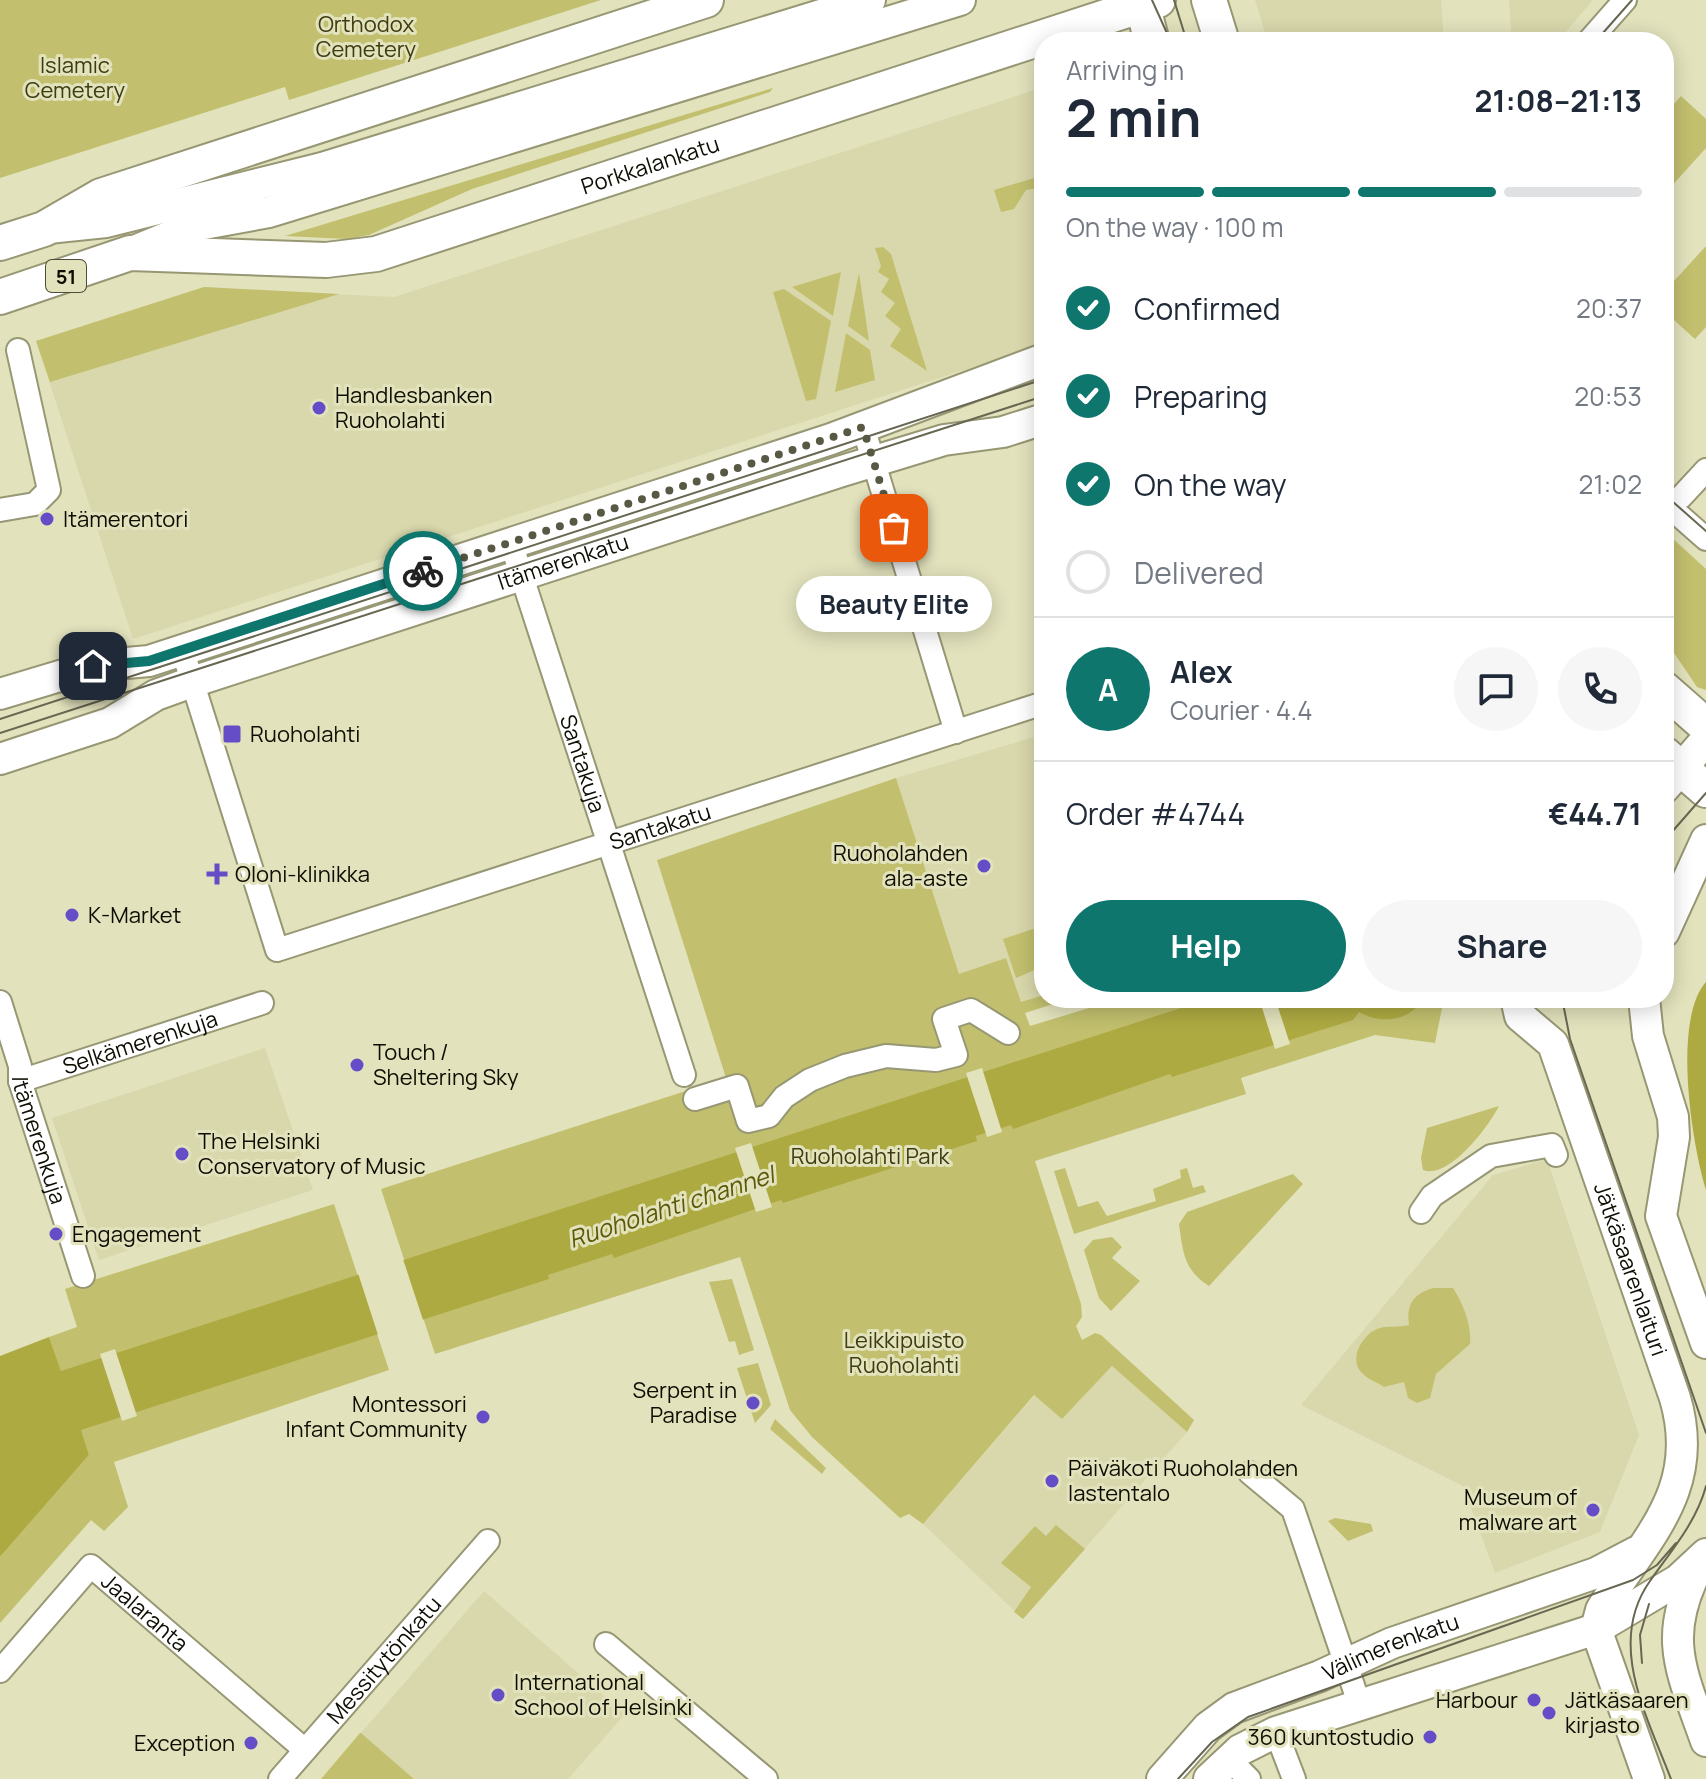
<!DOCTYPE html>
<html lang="en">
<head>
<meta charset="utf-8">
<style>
	body { margin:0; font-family:Manrope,sans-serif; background:#f6f6f7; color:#1f2937; height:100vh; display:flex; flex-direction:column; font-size:30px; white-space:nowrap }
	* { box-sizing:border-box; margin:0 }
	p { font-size:26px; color:#747a83 }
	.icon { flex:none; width:44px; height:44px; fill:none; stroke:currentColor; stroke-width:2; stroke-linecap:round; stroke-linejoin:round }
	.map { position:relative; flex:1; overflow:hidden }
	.panel { position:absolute; left:1034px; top:32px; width:640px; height:976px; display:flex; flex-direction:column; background:#fff; border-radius:32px; box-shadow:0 4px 20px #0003 }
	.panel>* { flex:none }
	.pin { position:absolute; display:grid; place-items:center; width:68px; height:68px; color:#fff; margin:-34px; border-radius:16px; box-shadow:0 4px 12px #0006 }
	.courier { position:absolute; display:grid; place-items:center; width:80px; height:80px; margin:-40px; border:6px solid #0f766e; border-radius:50%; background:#fff; color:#222; box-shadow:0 2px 10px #0007 }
	.bubble { position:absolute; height:56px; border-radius:28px; background:#fff; box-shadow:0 4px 20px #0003; font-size:26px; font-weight:700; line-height:56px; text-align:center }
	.summary em { font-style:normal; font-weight:700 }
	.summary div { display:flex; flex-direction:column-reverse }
	.summary { display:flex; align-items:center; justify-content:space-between; height:136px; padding:0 32px }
	h1 { font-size:52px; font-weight:700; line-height:60px }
	.bar { display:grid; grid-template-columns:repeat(4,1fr); gap:12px 8px; align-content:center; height:96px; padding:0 32px }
	.bar i { height:10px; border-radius:6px; background:#e0e1e3 }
	.bar .selected { background:#0f766e }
	.bar p { grid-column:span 4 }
	.line { display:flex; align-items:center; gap:20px; padding:0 32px; border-top:2px solid #e0e1e3 }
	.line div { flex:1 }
	.round { display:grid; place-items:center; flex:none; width:84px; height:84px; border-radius:42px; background:#f6f6f7 }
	ol { padding:0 32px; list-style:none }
	li { display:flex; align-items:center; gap:24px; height:88px }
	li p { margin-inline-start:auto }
	li .icon { padding:8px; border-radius:50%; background:#0f766e; color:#fff; stroke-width:4 }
	li:last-child { color:#747a83 }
	li i { width:44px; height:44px; border:4px solid #e0e1e3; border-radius:50% }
	.primary-button { display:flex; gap:16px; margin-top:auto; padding:16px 32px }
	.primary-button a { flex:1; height:92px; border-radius:48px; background:#0f766e; color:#fff; font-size:32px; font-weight:700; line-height:92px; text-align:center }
	.primary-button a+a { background:#f6f6f7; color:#1f2937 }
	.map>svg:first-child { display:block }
</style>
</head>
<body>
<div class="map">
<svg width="1706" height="1779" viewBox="0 0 1706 1779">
	<rect width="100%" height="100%" fill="#e2e2bd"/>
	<path fill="#d9d8ac" d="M1255,0H1441L1444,42H1268Z
		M1509,0H1593L1557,42H1512Z
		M1044,87V344L133,639L36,341L204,287L394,297Z
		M1044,734V995L1021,1003L962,983L896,778Z
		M265,1048L313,1190L99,1260L52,1118Z
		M1547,1159L1639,1435L1600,1532L1495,1573L1463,1486L1301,1405L1493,1175Z
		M1112,1366L1187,1432L1023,1619L923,1524L1035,1395L1067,1414Z
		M484,1591L625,1714L568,1779H414L361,1733Z"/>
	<path fill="#c2c06e" d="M0,0H601L289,100L285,87L0,178Z
		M773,88L770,92L472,189L369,235L347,239L285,236Z
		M1681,96L1706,119V148L1669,189L1664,185V115Z
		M1044,175V187L1026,190L1014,209L1001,212L994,190Z
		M1706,246V327L1695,339L1664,311V292Z
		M883,247L891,254L927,371L890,346L901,329L885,316L895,303L881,292L889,279L878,272L881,266L875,248Z
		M841,272L833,316L792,287Z
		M859,273L869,341L848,326Z
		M204,287L339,294L50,382L36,341Z
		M784,289L831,321L816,399L806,401L773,292Z
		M846,333L870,350L875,380L835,392Z
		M1670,536L1706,569V690L1697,687L1664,638V537Z
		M896,778L959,974L1006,958L1021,1002L1044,995L1072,998L1025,1013L1030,1026L1122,998H1444L1435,1043L1375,1035L1241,1078L1246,1094L1035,1161L1081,1304L1082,1317L1076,1326L1082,1340L1095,1333L1101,1335L1194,1420L1187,1432L1112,1366L1062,1419L1034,1395L923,1524L909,1514L900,1518L812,1437L790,1410L740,1257L435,1354L381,1189L726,1078L657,860Z
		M1033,929L1044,938V966L1016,978L1003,939Z
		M1499,1106C1489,1126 1449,1180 1423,1170L1421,1158L1427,1128Z
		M1065,1168L1078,1207L1098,1201L1107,1216L1156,1201L1153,1189L1181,1178L1180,1170L1187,1168L1193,1188L1203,1185L1206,1192L1074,1234L1054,1171Z
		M1293,1174L1303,1184L1209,1286C1184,1270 1183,1253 1179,1224L1187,1212Z
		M334,1204L389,1370L114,1462L128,1507L104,1531L91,1520L0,1623V1557L89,1455L49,1337L77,1327L65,1289Z
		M1112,1237L1122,1247L1112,1258L1140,1281L1111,1311L1099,1298L1084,1250L1093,1240Z
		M732,1279L754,1350L739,1355L735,1341L729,1342L709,1282Z
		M1434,1288H1453C1463,1303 1472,1326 1470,1344L1436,1374L1430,1398L1417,1403L1408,1398L1404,1382L1384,1387C1377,1382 1367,1379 1362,1373C1348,1360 1362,1335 1377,1329C1387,1325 1399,1328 1409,1325C1406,1304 1414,1293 1434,1288Z
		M758,1363L771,1405L755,1423L737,1368Z
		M775,1419L826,1468L822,1474L770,1429Z
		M1335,1518L1371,1524L1373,1531L1348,1541L1328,1521Z
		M1056,1525L1085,1549L1023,1619L1014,1612L1031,1587L1001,1563L1035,1526L1046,1536Z
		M360,1733H361L414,1779H321Z"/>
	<path fill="#aeaa42" d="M1706,982V1190C1692,1145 1672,1020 1706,982Z
		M1212,998H1421L1422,1001C1407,1022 1380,1024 1359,1012L1353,1020L1172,1077L1170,1074L1013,1129L1011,1125L976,1136L977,1141L783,1203L781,1200L614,1258L612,1254L548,1275L549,1279L81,1430L89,1455L0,1557V1356L49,1337L61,1371Z"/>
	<path fill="#e2e2bd" d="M1259,998H1275L1290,1044L1275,1049Z
		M982,1068L1002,1132L987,1137L966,1073Z
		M751,1143L772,1207L756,1212L735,1148Z
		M402,1256L424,1323L379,1338L357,1270Z
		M115,1349L137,1416L122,1421L100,1354Z"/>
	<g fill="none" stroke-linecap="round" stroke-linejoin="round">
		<g stroke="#979774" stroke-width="26">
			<g id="street">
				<path d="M1588,42L1625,0"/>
				<path d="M863,427L956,732"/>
				<path d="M1681,497L1706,470"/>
				<path d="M1664,502L1706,539"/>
				<path d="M0,510L35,504L49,490L18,350"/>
				<path id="s1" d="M511,543L684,1075"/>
				<path id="s2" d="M182,649L277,950L1044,703"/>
				<path id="s3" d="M0,1002L20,1066V1081L83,1276"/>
				<path id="s4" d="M20,1081L262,1003"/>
				<path d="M695,1099L737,1086L748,1121L769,1116L784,1097L810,1080L845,1066L886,1056L936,1060L956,1055L944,1019L971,1010L1008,1033"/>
				<path d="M1421,1212L1432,1196L1491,1156L1552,1145L1556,1155"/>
				<path d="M1250,1473L1293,1509L1360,1706"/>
				<path d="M606,1644L766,1779"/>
				<path id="s5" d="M0,1671L91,1566L305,1750"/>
				<path d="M1276,1732L1294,1779"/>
				<path d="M1241,1771L1249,1779"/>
				<path id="s6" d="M280,1779L488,1541"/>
			</g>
		</g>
		<g stroke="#979774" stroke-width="34">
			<g id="secondary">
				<path d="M48,228L106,222L322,168L870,0"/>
				<path d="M132,252L198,225L269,212L960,0"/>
				<path d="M0,694L93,666L149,661L831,439L1044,359"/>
				<path id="s7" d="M0,759L110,723L156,695L192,682L842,471L944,440L1003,432L1044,419"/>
				<path d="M1664,788L1706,740"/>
				<path d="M1664,932L1706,840"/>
				<path id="s8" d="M1516,998L1520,1016L1553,1044L1675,1398C1702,1490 1646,1537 1601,1610L1596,1629L1649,1779"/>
				<path d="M1644,998L1648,1036L1673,1117L1674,1137L1661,1216L1706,1343"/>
				<path d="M1698,1567C1661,1638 1682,1672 1706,1741"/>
				<path id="s9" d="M1162,1779L1208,1727L1234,1708L1320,1676L1392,1643L1596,1573L1636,1552"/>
				<path d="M1209,1779L1240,1750L1276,1732L1596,1629L1678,1580L1706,1554"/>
			</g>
		</g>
		<g stroke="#979774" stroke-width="38">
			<g id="primary">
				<path d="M1141,0L1152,42"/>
				<path d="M1209,0L1222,42"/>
				<path d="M0,243L44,229L101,196L706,0"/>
				<path id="s10" d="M0,297L130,253L326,260L376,254L1158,0"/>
				<path d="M1664,689L1706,726"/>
				<path d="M1664,754L1706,790"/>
			</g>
		</g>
		<use href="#street" stroke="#fff" stroke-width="22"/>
		<use href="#secondary" stroke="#fff" stroke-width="30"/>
		<use href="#primary" stroke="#fff" stroke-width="34"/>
		<path stroke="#686752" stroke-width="2" d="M1152,0L1171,42
			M1174,0L1187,42
			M1595,42L1632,0
			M1664,494L1706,531
			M0,719L1044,379
			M0,733L1044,396
			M1664,841L1706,793
			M1562,998L1570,1039L1706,1433
			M1642,1663L1640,1635L1649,1604
			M1178,1779L1212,1742L1248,1717L1633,1580L1657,1565L1676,1543
			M1671,1779C1647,1716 1606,1643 1650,1581C1671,1551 1697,1521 1706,1486"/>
	</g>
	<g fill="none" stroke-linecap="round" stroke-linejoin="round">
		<path stroke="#585844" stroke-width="8" stroke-dasharray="0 14.4" d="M423,571L863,427L894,528"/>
		<path stroke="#0f766e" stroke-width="10" d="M93,666L149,661L423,571"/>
	</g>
	<g fill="#644dc6" stroke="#e2e2bd" stroke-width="3">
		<circle cx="319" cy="408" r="8"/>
		<circle cx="47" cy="519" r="8"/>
		<rect x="222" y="724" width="20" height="20" rx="4"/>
		<circle cx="984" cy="866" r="8"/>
		<path d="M213 862h8v8h8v8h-8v8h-8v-8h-8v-8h8z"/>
		<circle cx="72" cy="915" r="8"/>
		<circle cx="357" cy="1065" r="8"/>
		<circle cx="182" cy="1154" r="8"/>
		<circle cx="56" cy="1234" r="8"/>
		<circle cx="753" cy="1403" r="8"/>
		<circle cx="483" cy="1417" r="8"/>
		<circle cx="1052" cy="1481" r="8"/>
		<circle cx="1593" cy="1510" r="8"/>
		<circle cx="498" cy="1695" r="8"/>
		<circle cx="1534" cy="1700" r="8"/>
		<circle cx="1549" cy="1713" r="8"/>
		<circle cx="1430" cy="1737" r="8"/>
		<circle cx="251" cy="1743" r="8"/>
	</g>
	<g text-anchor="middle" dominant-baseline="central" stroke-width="6" stroke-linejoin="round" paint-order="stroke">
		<rect fill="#e2e2bd" stroke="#4e4d3b" stroke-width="2" x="46" y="260" width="40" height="32" rx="6"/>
		<g font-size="20" font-weight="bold" fill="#0e0d03">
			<text x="66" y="276">51</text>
		</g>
		<g font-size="22" fill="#3d3b10" stroke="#e2e2bd">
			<text x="366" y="24">Orthodox<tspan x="366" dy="25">Cemetery</tspan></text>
			<text x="75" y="65">Islamic<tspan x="75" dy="25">Cemetery</tspan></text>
			<text x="870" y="1156">Ruoholahti Park</text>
			<text x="904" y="1340">Leikkipuisto<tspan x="904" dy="25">Ruoholahti</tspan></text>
		</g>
		<g font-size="22" fill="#0e0d03" stroke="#e2e2bd">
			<text stroke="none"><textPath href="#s10" startOffset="672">Porkkalankatu</textPath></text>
			<text stroke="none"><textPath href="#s7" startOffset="598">Itämerenkatu</textPath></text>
			<text stroke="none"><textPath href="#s1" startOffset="232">Santakuja</textPath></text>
			<text stroke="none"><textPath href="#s2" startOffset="718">Santakatu</textPath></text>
			<text stroke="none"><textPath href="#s4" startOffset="126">Selkämerenkuja</textPath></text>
			<text stroke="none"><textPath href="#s3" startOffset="144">Itämerenkuja</textPath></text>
			<text stroke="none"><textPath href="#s8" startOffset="300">Jätkäsaarenlaituri</textPath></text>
			<text stroke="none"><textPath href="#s5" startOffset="210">Jaalaranta</textPath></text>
			<text stroke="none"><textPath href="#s9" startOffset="270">Välimerenkatu</textPath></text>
			<text stroke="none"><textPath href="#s6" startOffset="158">Messitytönkatu</textPath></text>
		</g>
		<g font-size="22" fill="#0e0d03" stroke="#e2e2bd" text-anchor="start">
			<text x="335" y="395">Handlesbanken<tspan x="335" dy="25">Ruoholahti</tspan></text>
			<text x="63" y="519">Itämerentori</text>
			<text x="250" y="734">Ruoholahti</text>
			<text x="968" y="853" text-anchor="end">Ruoholahden<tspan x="968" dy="25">ala-aste</tspan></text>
			<text x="235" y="874">Oloni-klinikka</text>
			<text x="88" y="915">K-Market</text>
			<text x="373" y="1052">Touch /<tspan x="373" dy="25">Sheltering Sky</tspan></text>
			<text x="198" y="1141">The Helsinki<tspan x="198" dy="25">Conservatory of Music</tspan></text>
			<text x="72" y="1234">Engagement</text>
			<text x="737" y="1390" text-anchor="end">Serpent in<tspan x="737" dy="25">Paradise</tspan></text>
			<text x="467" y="1404" text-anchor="end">Montessori<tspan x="467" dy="25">Infant Community</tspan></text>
			<text x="1068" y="1468">Päiväkoti Ruoholahden<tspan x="1068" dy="25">lastentalo</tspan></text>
			<text x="1577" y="1497" text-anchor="end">Museum of<tspan x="1577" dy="25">malware art</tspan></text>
			<text x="514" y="1682">International<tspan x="514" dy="25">School of Helsinki</tspan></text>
			<text x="1518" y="1700" text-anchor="end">Harbour</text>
			<text x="1565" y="1700">Jätkäsaaren<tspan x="1565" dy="25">kirjasto</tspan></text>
			<text x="1414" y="1737" text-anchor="end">360 kuntostudio</text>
			<text x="235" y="1743" text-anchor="end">Exception</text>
		</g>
		<g font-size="24" font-style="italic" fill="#5b5808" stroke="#e2e2bd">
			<text transform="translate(671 1206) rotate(-18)">Ruoholahti channel</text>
		</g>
	</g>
</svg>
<div class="pin" style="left:894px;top:528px;background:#ea580c"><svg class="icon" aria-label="bag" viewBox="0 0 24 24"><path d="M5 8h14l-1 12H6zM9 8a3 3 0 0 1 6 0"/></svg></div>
<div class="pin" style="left:93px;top:666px;background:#1f2937"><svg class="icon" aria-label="home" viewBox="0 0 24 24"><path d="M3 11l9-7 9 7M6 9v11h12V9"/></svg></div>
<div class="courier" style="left:423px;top:571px"><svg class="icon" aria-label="bike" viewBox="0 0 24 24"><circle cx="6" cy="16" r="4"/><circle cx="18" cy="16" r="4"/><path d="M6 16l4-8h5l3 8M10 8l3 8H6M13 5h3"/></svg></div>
<div class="bubble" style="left:796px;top:576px;width:196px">Beauty Elite</div>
<section class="panel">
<div class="summary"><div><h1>2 min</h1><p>Arriving in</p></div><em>21:08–21:13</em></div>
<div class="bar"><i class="selected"></i><i class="selected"></i><i class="selected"></i><i></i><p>On the way · 100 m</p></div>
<ol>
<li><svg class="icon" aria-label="check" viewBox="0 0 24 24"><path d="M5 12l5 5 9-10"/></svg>Confirmed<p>20:37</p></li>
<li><svg class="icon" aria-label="check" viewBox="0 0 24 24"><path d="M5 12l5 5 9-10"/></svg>Preparing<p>20:53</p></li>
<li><svg class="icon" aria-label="check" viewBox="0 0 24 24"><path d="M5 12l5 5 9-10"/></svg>On the way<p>21:02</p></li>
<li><i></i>Delivered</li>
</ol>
<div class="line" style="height:144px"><b class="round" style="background:#0f766e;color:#fff">A</b><div><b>Alex</b><p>Courier · 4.4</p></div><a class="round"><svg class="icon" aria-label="chat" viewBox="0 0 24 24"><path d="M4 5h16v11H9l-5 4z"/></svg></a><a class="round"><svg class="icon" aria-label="phone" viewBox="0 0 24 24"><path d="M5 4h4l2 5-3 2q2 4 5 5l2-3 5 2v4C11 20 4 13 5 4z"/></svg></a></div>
<div class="line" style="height:104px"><div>Order #4744</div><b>€44.71</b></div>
<div class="primary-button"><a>Help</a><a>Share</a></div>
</section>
</div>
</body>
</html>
